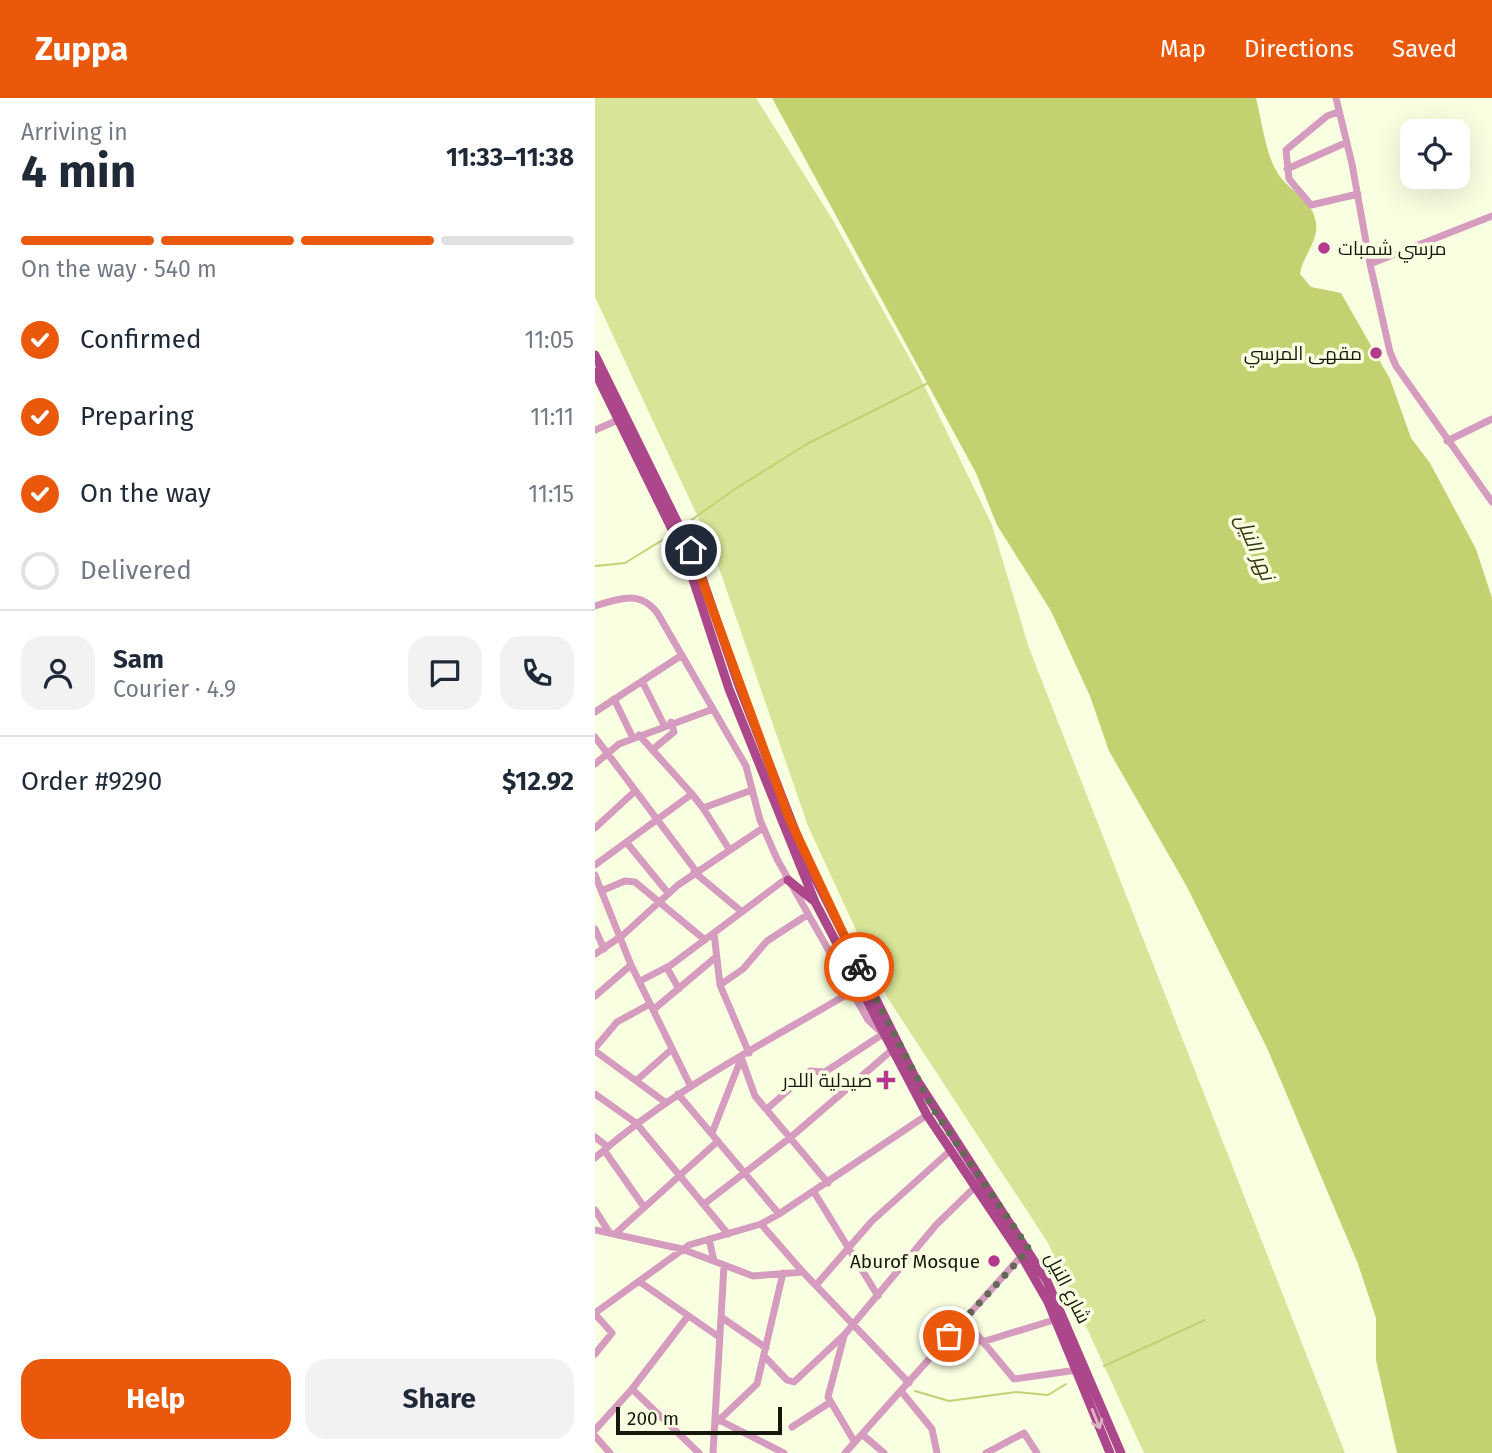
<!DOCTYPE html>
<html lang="en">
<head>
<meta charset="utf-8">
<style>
	body { margin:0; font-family:"Fira Sans",Cairo,sans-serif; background:#f2f2f3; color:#1f2937; height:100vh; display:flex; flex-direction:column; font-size:26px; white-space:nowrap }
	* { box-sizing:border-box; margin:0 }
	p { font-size:23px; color:#747a83 }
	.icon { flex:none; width:38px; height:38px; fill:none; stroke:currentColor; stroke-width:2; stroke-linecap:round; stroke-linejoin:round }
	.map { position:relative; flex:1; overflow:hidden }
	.drawer { display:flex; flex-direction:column; background:#fff; width:595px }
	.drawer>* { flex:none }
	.controls { position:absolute; left:805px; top:21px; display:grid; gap:14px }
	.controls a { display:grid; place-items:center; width:70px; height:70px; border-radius:14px; background:#fff; box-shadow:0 7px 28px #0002; font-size:35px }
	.scale { position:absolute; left:21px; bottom:18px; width:166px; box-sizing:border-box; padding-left:7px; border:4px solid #16180c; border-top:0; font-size:19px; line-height:24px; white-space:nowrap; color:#16180c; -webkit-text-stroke:5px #f9ffe1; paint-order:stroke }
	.pin { position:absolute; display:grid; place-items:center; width:60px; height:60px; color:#fff; margin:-30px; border:4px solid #fff; border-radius:50%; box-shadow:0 2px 7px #0007 }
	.courier { position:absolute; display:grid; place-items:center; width:70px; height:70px; margin:-35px; border:5px solid #ea580c; border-radius:50%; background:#fff; color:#222; box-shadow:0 2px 9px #0007 }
	.overview em { font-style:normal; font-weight:700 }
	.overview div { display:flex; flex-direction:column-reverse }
	.overview { display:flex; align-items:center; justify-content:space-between; height:119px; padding:0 21px }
	h1 { font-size:46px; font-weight:700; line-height:52px }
	.bar { display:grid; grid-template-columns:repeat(4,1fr); gap:10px 7px; align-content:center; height:84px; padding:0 21px }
	.bar i { height:9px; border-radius:5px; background:#e0e1e3 }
	.bar .current { background:#ea580c }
	.bar p { grid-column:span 4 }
	.line { display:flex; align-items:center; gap:18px; padding:0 21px; border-top:2px solid #e0e1e3 }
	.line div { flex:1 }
	.round { display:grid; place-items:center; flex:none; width:74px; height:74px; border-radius:21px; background:#f2f2f3 }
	ol { padding:0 21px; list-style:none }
	li { display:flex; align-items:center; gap:21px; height:77px }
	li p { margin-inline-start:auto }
	li .icon { padding:7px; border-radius:50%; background:#ea580c; color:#fff; stroke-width:4 }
	li:last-child { color:#747a83 }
	li i { width:38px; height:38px; border:4px solid #e0e1e3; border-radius:50% }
	.cta { display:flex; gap:14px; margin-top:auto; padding:14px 21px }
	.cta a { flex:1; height:80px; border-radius:21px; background:#ea580c; color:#fff; font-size:28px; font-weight:700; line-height:80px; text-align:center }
	.cta a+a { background:#f2f2f3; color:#1f2937 }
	header { display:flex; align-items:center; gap:42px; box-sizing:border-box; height:98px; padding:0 35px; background:#ea580c; color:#fff }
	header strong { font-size:33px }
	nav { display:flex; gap:38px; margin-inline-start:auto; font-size:24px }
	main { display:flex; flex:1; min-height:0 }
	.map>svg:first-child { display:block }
</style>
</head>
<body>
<header>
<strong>Zuppa</strong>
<nav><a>Map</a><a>Directions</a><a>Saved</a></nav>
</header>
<main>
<section class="drawer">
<div class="overview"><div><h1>4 min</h1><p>Arriving in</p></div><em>11:33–11:38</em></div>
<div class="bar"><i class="current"></i><i class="current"></i><i class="current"></i><i></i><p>On the way · 540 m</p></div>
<ol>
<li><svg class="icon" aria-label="check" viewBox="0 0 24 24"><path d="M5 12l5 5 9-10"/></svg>Confirmed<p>11:05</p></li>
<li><svg class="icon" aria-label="check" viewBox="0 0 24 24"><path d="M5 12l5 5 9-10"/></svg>Preparing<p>11:11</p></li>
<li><svg class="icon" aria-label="check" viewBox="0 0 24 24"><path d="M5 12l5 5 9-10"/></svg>On the way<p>11:15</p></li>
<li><i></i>Delivered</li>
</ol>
<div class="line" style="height:126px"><a class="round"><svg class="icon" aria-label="person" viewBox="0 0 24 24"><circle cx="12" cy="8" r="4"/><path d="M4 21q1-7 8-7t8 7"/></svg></a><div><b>Sam</b><p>Courier · 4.9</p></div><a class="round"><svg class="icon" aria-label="chat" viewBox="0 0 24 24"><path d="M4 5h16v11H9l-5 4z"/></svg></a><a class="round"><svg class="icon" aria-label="phone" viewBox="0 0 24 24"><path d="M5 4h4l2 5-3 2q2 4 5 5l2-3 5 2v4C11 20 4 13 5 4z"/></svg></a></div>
<div class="line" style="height:91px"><div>Order #9290</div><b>$12.92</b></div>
<div class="cta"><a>Help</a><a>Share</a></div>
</section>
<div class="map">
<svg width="897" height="1355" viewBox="0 0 897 1355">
	<rect width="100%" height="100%" fill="#f9ffe1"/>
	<path fill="#d8e498" d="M0,0H161L239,124L324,277L397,427L434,550L750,1355H549L453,1145L292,899L213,728L116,447L0,199Z"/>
	<path fill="#c3d171" d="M177,0H661C667,23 670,54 682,74C693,93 718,101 721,125C724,143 707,159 705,176L716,189L746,195L795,281L816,340L835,365L881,451L897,500V1355H802L781,1262V1220L763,1166L672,950L591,787L514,653L495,598L456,513L402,427L381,375Z"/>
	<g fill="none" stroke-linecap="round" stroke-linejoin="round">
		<path stroke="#c3d171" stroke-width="2" d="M88,428L140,391L212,346L333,285
			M0,468L30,465L74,438
			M509,1268L610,1222
			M320,1293L354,1303L421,1294L453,1297L471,1286"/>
		<path stroke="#d59cbf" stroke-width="7" d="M741,0L757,66L775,166
			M743,14L732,18L691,52L694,81L716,107L763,96
			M692,71L750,45
			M897,118L775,166L795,254L801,268L897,404
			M0,332L23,322
			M852,343L897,321
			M0,508C25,500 46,492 63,516L151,668L165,722L182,761L273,922L287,935
			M47,583L69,627
			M19,601L38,640
			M0,614L87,557
			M44,637L97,696
			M0,639L101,773
			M57,652L79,634L76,624
			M0,666L24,646L118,611
			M108,710L134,751
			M0,730L39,694
			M32,745L73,795
			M0,767L97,696L108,710L157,692
			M99,774L147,814
			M0,777L36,867L95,987
			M6,793L30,783L40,784L110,842
			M0,831L9,851
			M119,835L125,887L154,955
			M0,856L28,837L83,787L168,730
			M72,870L84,891
			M45,883L76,867L192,780
			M125,887L148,871L172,843L212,817
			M0,898L36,867
			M58,912L121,859
			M0,950L22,924L55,906
			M0,953L70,1004
			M146,959L160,998L233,1085
			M42,982L77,951
			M0,996L41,1025L133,1136
			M83,996L184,1116
			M172,1011L215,973L230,974L288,936
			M117,1035L146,961
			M0,1039L13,1049
			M9,1052L49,1109
			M0,1060C77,992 168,946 256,894
			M219,1094L283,1198
			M109,1106L196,1039L297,952
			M0,1112L14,1134
			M166,1126L207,1173
			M0,1132L87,1151L158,1178L208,1174L314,1285
			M21,1135L123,1043
			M114,1141L119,1163
			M45,1184L124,1239
			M222,1186L277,1123L356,1052
			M0,1215L94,1147L166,1126L184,1116L332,1017
			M0,1216L17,1235L0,1256
			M126,1219L171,1250
			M369,1221L419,1281L482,1272
			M249,1238L233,1299L259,1343
			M387,1244L462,1221
			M169,1258L192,1282L199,1284L250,1236L341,1127L380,1089
			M37,1291L104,1355
			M306,1293L337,1331L342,1355
			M124,1322L189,1355
			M121,1325L162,1286L188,1175
			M197,1329L234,1305
			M0,1332L37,1291L93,1218
			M268,1337L289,1355
			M0,1338L15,1355
			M118,1355L129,1168
			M250,1355L429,1155
			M391,1355L429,1335L442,1355"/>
		<path stroke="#ad478c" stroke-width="9" d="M0,257L101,462L144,588L213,766L320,979L452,1183L526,1355
			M0,274L91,460L134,591L220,804L332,1017L426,1157L453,1204L515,1355
			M193,782L219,803"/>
	</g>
	<defs><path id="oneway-shaft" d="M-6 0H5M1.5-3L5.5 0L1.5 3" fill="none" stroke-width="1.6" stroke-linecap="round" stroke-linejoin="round" transform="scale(1.75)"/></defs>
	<use stroke="#dbb5bf" href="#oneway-shaft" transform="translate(501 1321) rotate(68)"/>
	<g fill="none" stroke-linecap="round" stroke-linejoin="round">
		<path stroke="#656957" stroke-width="7" stroke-dasharray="0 12.6" d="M264,869L339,1012L434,1151L354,1238"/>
		<path stroke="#ea580c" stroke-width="9" d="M96,452L194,720L264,869"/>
	</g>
	<g fill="#b2398d" stroke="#f9ffe1" stroke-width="2.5">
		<circle cx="729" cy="150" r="7"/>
		<circle cx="781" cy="255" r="7"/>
		<path d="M287.5 971.5h7v7h7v7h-7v7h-7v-7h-7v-7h7z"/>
		<circle cx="399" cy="1163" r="7"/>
	</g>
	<g text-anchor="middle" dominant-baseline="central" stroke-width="7" stroke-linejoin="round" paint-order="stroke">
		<g font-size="19" fill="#16180c" stroke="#f9ffe1" text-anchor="end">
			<text x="743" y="150" text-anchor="start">مرسي شمبات</text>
			<text x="767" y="255">مقهى المرسي</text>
			<text x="277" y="982">صيدلية اللدر</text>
			<text x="385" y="1163">Aburof Mosque</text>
		</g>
		<g font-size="19" fill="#16180c" stroke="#f9ffe1">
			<text transform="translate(473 1190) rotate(63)">شارع النيل</text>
		</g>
		<g font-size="21" font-style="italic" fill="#353a12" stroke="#f9ffe1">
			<text transform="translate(660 449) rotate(67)">نهر النيل</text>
		</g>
	</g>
</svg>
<div class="controls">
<a><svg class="icon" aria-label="locate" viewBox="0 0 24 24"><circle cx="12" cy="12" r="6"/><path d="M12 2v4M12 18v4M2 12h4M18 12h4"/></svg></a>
</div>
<div class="scale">200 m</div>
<div class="pin" style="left:354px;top:1238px;background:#ea580c"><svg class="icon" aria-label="bag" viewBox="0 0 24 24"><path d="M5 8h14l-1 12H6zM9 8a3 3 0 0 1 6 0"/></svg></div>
<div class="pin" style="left:96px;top:452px;background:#1f2937"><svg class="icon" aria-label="home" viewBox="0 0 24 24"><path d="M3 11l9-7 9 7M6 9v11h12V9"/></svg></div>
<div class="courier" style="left:264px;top:869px"><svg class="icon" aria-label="bike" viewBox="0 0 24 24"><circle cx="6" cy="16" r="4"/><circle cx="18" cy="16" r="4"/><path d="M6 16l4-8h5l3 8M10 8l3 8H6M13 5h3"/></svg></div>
</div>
</main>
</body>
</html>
